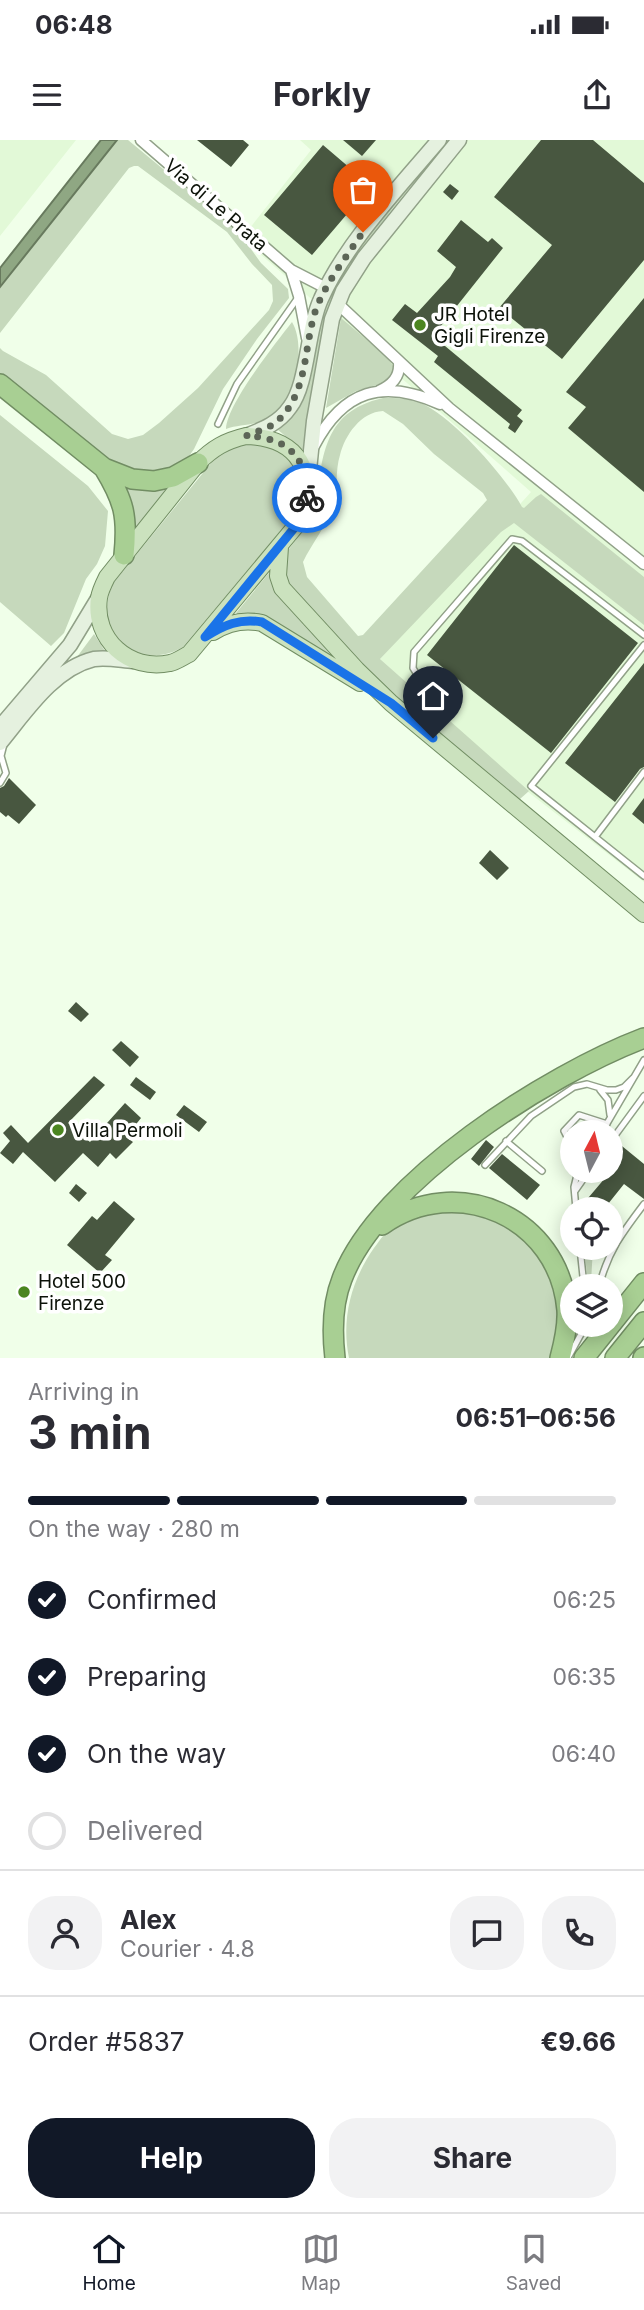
<!DOCTYPE html>
<html lang="en">
<head>
<meta charset="utf-8">
<style>
	body { margin:0; font-family:Inter,sans-serif; background:#f2f2f3; color:#2b2b33; height:100vh; display:flex; flex-direction:column; font-size:26px; white-space:nowrap }
	* { box-sizing:border-box; margin:0 }
	p { font-size:23px; color:#7c7c81 }
	.icon { flex:none; width:38px; height:38px; fill:none; stroke:currentColor; stroke-width:2; stroke-linecap:round; stroke-linejoin:round }
	.map { position:relative; height:1218px; overflow:hidden }
	.side { display:flex; flex-direction:column; background:#fff; flex:1 }
	.side>* { flex:none }
	.needle { width:46px; rotate:7deg }
	.controls { position:absolute; left:560px; top:980px; display:grid; gap:14px }
	.controls a { display:grid; place-items:center; width:63px; height:63px; border-radius:50%; background:#fff; box-shadow:0 4px 18px #0003; font-size:35px }
	.pin { position:absolute; display:grid; place-items:center; width:60px; height:60px; color:#fff; margin:-72px -30px; border-radius:50% 50% 50% 0; rotate:-45deg; box-shadow:0 0 7px #0007 }
	.pin .icon { rotate:45deg }
	.courier { position:absolute; display:grid; place-items:center; width:70px; height:70px; margin:-35px; border:5px solid #1a73e8; border-radius:50%; background:#fff; color:#222; box-shadow:0 2px 9px #0007 }
	.summary em { font-style:normal; font-weight:700 }
	.summary div { display:flex; flex-direction:column-reverse }
	.summary { display:flex; align-items:center; justify-content:space-between; height:119px; padding:0 28px }
	h1 { font-size:46px; font-weight:700; line-height:52px }
	.bar { display:grid; grid-template-columns:repeat(4,1fr); gap:10px 7px; align-content:center; height:84px; padding:0 28px }
	.bar i { height:9px; border-radius:5px; background:#e1e1e2 }
	.bar .selected { background:#111827 }
	.bar p { grid-column:span 4 }
	.line { display:flex; align-items:center; gap:18px; padding:0 28px; border-top:2px solid #e1e1e2 }
	.line div { flex:1 }
	.round { display:grid; place-items:center; flex:none; width:74px; height:74px; border-radius:28px; background:#f2f2f3 }
	ol { padding:0 28px; list-style:none }
	li { display:flex; align-items:center; gap:21px; height:77px }
	li p { margin-inline-start:auto }
	li .icon { padding:7px; border-radius:50%; background:#111827; color:#fff; stroke-width:4 }
	li:last-child { color:#7c7c81 }
	li i { width:38px; height:38px; border:4px solid #e1e1e2; border-radius:50% }
	.primary-button { display:flex; gap:14px; margin-top:auto; padding:14px 28px }
	.primary-button a { flex:1; height:80px; border-radius:28px; background:#111827; color:#fff; font-size:28px; font-weight:700; line-height:80px; text-align:center }
	.primary-button a+a { background:#f2f2f3; color:#2b2b33 }
	.status { display:flex; justify-content:space-between; align-items:center; height:49px; padding:0 35px; background:#fff; direction:ltr }
	.status svg { height:19px; fill:currentColor }
	header { display:flex; justify-content:space-between; align-items:center; height:91px; padding:0 28px; background:#fff; font-size:32px; font-weight:700 }
	.menu { display:flex; justify-content:space-around; align-items:center; height:98px; border-top:2px solid #e1e1e2; background:#fff; font-size:19px; color:#7c7c81 }
	.menu a { display:grid; justify-items:center; gap:4px }
	.menu .selected { color:#111827 }
	.map>svg:first-child { display:block }
</style>
</head>
<body>
<div class="status"><b>06:48</b><svg viewBox="0 0 49 12"><path d="M0 12V9h3v3zM5 12V6h3v6zM10 12V3h3v9zM15 12V0h3v12zM26 1h20v11H26zM47 4h2v5h-2z"/></svg></div>
<header><svg class="icon" aria-label="menu" viewBox="0 0 24 24"><path d="M4 6h16M4 12h16M4 18h16"/></svg>Forkly<svg class="icon" aria-label="share" viewBox="0 0 24 24"><path d="M12 15V3M7 8l5-5 5 5M5 13v7h14v-7"/></svg></header>
<div class="map">
<svg width="644" height="1218" viewBox="0 0 644 1218">
	<rect width="100%" height="100%" fill="#f0ffe9"/>
	<path fill="#e2f9d7" d="M0,0H76L0,96Z
		M300,0H644V742L523,648L380,519L531,352L242,98L311,10Z"/>
	<path fill="#c6d9bc" fill-rule="evenodd" d="M117,0H128L238,91L261,123L288,149L289,158L257,199L223,249L194,309L185,322L173,330L147,335L113,324L0,233V208L3,211L46,235L112,294L128,299L143,295L159,283L198,248L269,170L273,161L272,145L252,124L227,92L138,26H134L129,28L0,193V147Z
		M446,0H450L392,69L356,119L353,117L398,57Z
		M346,129L348,131L331,159L326,175L303,309H301L278,290C321,254 307,220 323,172C328,157 337,143 346,129Z
		M341,178L386,216L394,227L391,237L383,243L356,251L326,268Z
		M292,182C307,207 295,263 269,278C256,286 240,284 226,289C227,264 275,204 292,182Z
		M383,258C396,258 409,258 421,263C453,277 505,336 522,367L524,368L536,357L541,354L644,437V485L514,383L501,392L380,519L529,651L520,659L367,533L286,446L285,414L309,383L312,375C325,323 317,273 383,258ZM383,271L403,284L434,314L483,353L487,360L363,495L358,496L307,437L303,422C312,403 328,384 334,364C338,348 335,331 340,315C345,295 361,272 383,271Z
		M0,275L88,346L108,371L105,406L97,424L86,439L64,493L51,506L0,462Z
		M243,303C250,304 258,304 266,305C286,310 301,332 300,353C300,360 296,368 294,375L183,507C137,534 89,491 114,442L216,317L222,312Z
		M120,340L173,343L134,391Z
		M273,428L356,534L236,473Z
		M94,494L105,511L77,517Z
		M444,1069L490,1076L529,1102L552,1139L559,1171L557,1199L552,1218H349C341,1179 351,1141 374,1108C381,1099 386,1090 396,1084C410,1076 429,1074 444,1069Z
		M584,1108H593L591,1142H588Z"/>
	<path fill="#8fa783" stroke="#687a5e" stroke-width="2" d="M101,0H117L0,147V128Z"/>
	<path fill="#485740" d="M197,0H243L249,5L231,27Z
		M343,0H376L362,16Z
		M541,0H593L644,43V120L562,219L499,168L552,105L494,57Z
		M323,5L371,46L312,115L264,75Z
		M450,44L459,51L452,60L443,52Z
		M461,80L488,102L492,98L503,108L433,196L522,270L517,276L523,281L515,293L508,288L510,284L434,222L438,216L392,180L405,164L417,173L450,137L456,127L437,111Z
		M644,158V352L568,288L586,267L566,252Z
		M514,405L638,503L551,613L427,515Z
		M644,523V627L640,629L615,662L565,623Z
		M9,638L36,665L19,684L8,675L6,677L0,672V648L4,646Z
		M644,658V684L632,674Z
		M490,710L509,728L497,740L479,723Z
		M76,862L89,874L81,882L68,871Z
		M121,901L139,917L130,927L112,910Z
		M94,936L105,945L68,983L90,1002L125,963L141,978L126,997L133,1002L116,1019L110,1013L98,1027L83,1013L55,1042L23,1012L13,1024L0,1013L10,1001L3,993L11,985L28,1003Z
		M136,937L156,952L150,960L130,945Z
		M184,965L207,982L199,992L176,975Z
		M486,1000L494,1007L479,1026L471,1019Z
		M617,1002L644,1024V1059L624,1044L604,1069H589L583,1064L611,1031V1006Z
		M502,1014L540,1045L527,1060L489,1028Z
		M76,1044L87,1053L79,1062L69,1053Z
		M114,1061L135,1079L105,1115L112,1120L100,1133L67,1105L92,1076L97,1080Z"/>
	<g fill="none" stroke-linecap="round" stroke-linejoin="round">
		<g stroke="#91a188" stroke-width="8">
			<path id="lane" d="M218,284L237,244L297,159
				M644,505L531,646L644,736
				M424,546L413,528L414,512L512,399L522,401L644,495
				M0,643L6,633L1,616L4,604
				M595,697L644,632
				M600,950L608,960L610,975
				M602,992L644,920
				M506,1001L542,1031
				M611,1001L644,956
				M572,1007L564,991L579,975L607,984
				M485,1025L531,976L574,947L587,944L607,950H616L624,947L633,938
				M575,1051L589,1031
				M576,1069L574,1047L578,1031
				M580,1108L584,1146
				M599,1146C609,1110 622,1093 644,1064
				M569,1216L586,1185"/>
		</g>
		<g stroke="#91a188" stroke-width="13">
			<path id="street" d="M141,0L291,130L326,148
				M291,130L299,156L307,198
				M337,163L449,268L644,424
				M379,251C392,245 400,237 399,223
				M314,306C343,250 383,238 440,264"/>
		</g>
		<g stroke="#91a188" stroke-width="17">
			<path id="secondary" d="M246,296C264,289 279,283 290,267C308,244 307,189 321,159C345,104 400,46 439,0
				M308,340L314,281L332,179L343,151L364,118L459,0
				M0,587L70,505L99,457
				M0,603C25,573 53,529 94,519C107,517 120,520 133,521"/>
		</g>
		<g stroke="#718d63" stroke-width="18">
			<path id="primary" d="M246,296C299,298 318,332 300,381L189,514C183,517 176,522 170,523C129,532 93,499 99,458C100,451 104,443 107,437L198,323C213,308 225,301 246,296Z
				M280,407L278,436L282,448L357,530L391,563L644,774
				M213,492C229,482 244,479 262,483L360,543"/>
		</g>
		<g stroke="#718d63" stroke-width="22">
			<path id="highway" d="M0,244L104,328L132,339L154,341L173,337L198,323
				M104,328C124,361 128,376 124,415
				M382,1085C457,1032 559,1077 567,1170C568,1186 564,1203 560,1218
				M335,1218C332,1192 332,1164 342,1139C379,1041 549,934 644,898
				M584,1218L644,1143
				M615,1218L644,1182
				M643,1218L644,1217"/>
		</g>
		<use href="#lane" stroke="#fff" stroke-width="5"/>
		<use href="#street" stroke="#fff" stroke-width="10"/>
		<use href="#secondary" stroke="#e5f1df" stroke-width="14"/>
		<use href="#primary" stroke="#cbe2be" stroke-width="16"/>
		<use href="#highway" stroke="#a8cf93" stroke-width="19"/>
	</g>
	<g fill="none" stroke-linecap="round" stroke-linejoin="round">
		<path stroke="#5c6557" stroke-width="7" stroke-dasharray="0 12.6" d="M307,358C308,316 286,297 246,296C255,292 267,289 275,283C309,255 303,207 316,169C327,141 347,116 363,92"/>
		<path stroke="#1a73e8" stroke-width="9" d="M307,358L300,381L205,497C224,485 240,478 262,482L391,563L433,598"/>
	</g>
	<g fill="#4b8520" stroke="#fff" stroke-width="2.5">
		<circle cx="420" cy="185" r="7"/>
		<circle cx="58" cy="990" r="7"/>
		<circle cx="24" cy="1152" r="7"/>
	</g>
	<g text-anchor="middle" dominant-baseline="central" stroke-width="7" stroke-linejoin="round" paint-order="stroke">
		<g font-size="19" fill="#0c1209" stroke="#fff">
			<text transform="translate(216 65) rotate(41)">Via di Le Prata</text>
		</g>
		<g font-size="19" fill="#0c1209" stroke="#fff" text-anchor="start">
			<text x="434" y="174">JR Hotel<tspan x="434" dy="22">Gigli Firenze</tspan></text>
			<text x="72" y="990">Villa Permoli</text>
			<text x="38" y="1141">Hotel 500<tspan x="38" dy="22">Firenze</tspan></text>
		</g>
	</g>
</svg>
<div class="controls">
<a><svg class="needle" viewBox="-14 -14 28 28"><path d="M0-13l5 13h-10z" fill="#e53935"/><path d="M0 13l5-13h-10z" fill="#7c7c81"/></svg></a>
<a><svg class="icon" aria-label="locate" viewBox="0 0 24 24"><circle cx="12" cy="12" r="6"/><path d="M12 2v4M12 18v4M2 12h4M18 12h4"/></svg></a>
<a><svg class="icon" aria-label="layers" viewBox="0 0 24 24"><path d="M12 4l9 5-9 5-9-5zM3 14l9 5 9-5"/></svg></a>
</div>
<div class="pin" style="left:363px;top:92px;background:#ea580c"><svg class="icon" aria-label="bag" viewBox="0 0 24 24"><path d="M5 8h14l-1 12H6zM9 8a3 3 0 0 1 6 0"/></svg></div>
<div class="pin" style="left:433px;top:598px;background:#1f2937"><svg class="icon" aria-label="home" viewBox="0 0 24 24"><path d="M3 11l9-7 9 7M6 9v11h12V9"/></svg></div>
<div class="courier" style="left:307px;top:358px"><svg class="icon" aria-label="bike" viewBox="0 0 24 24"><circle cx="6" cy="16" r="4"/><circle cx="18" cy="16" r="4"/><path d="M6 16l4-8h5l3 8M10 8l3 8H6M13 5h3"/></svg></div>
</div>
<section class="side">
<div class="summary"><div><h1>3 min</h1><p>Arriving in</p></div><em>06:51–06:56</em></div>
<div class="bar"><i class="selected"></i><i class="selected"></i><i class="selected"></i><i></i><p>On the way · 280 m</p></div>
<ol>
<li><svg class="icon" aria-label="check" viewBox="0 0 24 24"><path d="M5 12l5 5 9-10"/></svg>Confirmed<p>06:25</p></li>
<li><svg class="icon" aria-label="check" viewBox="0 0 24 24"><path d="M5 12l5 5 9-10"/></svg>Preparing<p>06:35</p></li>
<li><svg class="icon" aria-label="check" viewBox="0 0 24 24"><path d="M5 12l5 5 9-10"/></svg>On the way<p>06:40</p></li>
<li><i></i>Delivered</li>
</ol>
<div class="line" style="height:126px"><a class="round"><svg class="icon" aria-label="person" viewBox="0 0 24 24"><circle cx="12" cy="8" r="4"/><path d="M4 21q1-7 8-7t8 7"/></svg></a><div><b>Alex</b><p>Courier · 4.8</p></div><a class="round"><svg class="icon" aria-label="chat" viewBox="0 0 24 24"><path d="M4 5h16v11H9l-5 4z"/></svg></a><a class="round"><svg class="icon" aria-label="phone" viewBox="0 0 24 24"><path d="M5 4h4l2 5-3 2q2 4 5 5l2-3 5 2v4C11 20 4 13 5 4z"/></svg></a></div>
<div class="line" style="height:91px"><div>Order #5837</div><b>€9.66</b></div>
<div class="primary-button"><a>Help</a><a>Share</a></div>
</section>
<nav class="menu">
<a class="selected"><svg class="icon" aria-label="home" viewBox="0 0 24 24"><path d="M3 11l9-7 9 7M6 9v11h12V9"/></svg>Home</a>
<a><svg class="icon" aria-label="map" viewBox="0 0 24 24"><path d="M3 6l6-2 6 2 6-2v14l-6 2-6-2-6 2zM9 4v14M15 6v14"/></svg>Map</a>
<a><svg class="icon" aria-label="saved" viewBox="0 0 24 24"><path d="M7 4h10v16l-5-4-5 4z"/></svg>Saved</a>
</nav>
</body>
</html>
